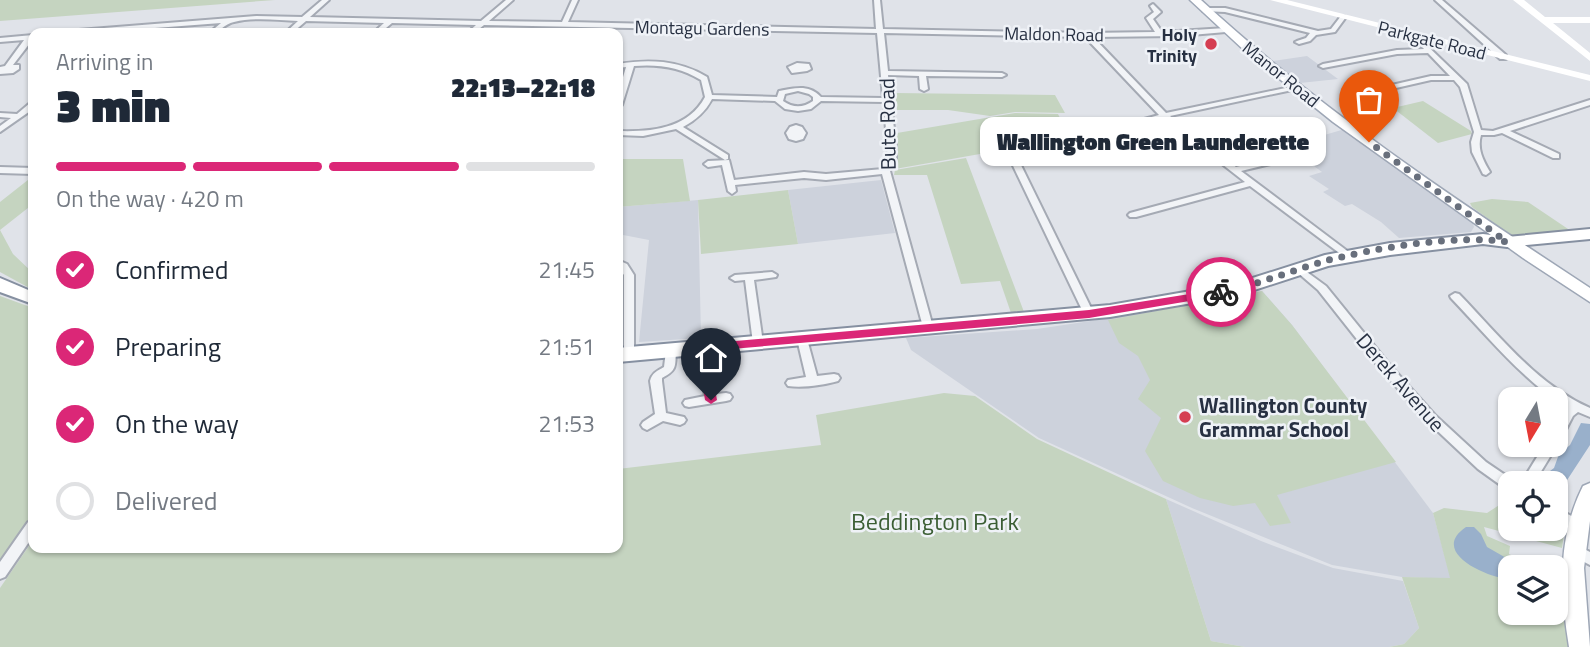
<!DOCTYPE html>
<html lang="en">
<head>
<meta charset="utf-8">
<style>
	body { margin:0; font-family:"Titillium Web",sans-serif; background:#f2f2f3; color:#1f2937; height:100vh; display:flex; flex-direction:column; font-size:26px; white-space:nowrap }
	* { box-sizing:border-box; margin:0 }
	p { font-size:23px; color:#747a83 }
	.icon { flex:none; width:38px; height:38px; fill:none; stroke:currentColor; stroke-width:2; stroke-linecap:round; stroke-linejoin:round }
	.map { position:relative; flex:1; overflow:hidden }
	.drawer { position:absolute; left:28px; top:28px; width:595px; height:525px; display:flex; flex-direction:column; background:#fff; border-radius:14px; box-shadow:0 2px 5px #0004 }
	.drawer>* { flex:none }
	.needle { width:46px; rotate:190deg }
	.tools { position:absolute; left:1498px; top:387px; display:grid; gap:14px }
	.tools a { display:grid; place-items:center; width:70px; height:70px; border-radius:14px; background:#fff; box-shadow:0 2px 5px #0004; font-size:35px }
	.pin { position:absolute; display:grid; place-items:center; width:60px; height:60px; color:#fff; margin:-72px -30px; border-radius:50% 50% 50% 0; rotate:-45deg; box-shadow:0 0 7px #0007 }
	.pin .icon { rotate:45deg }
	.courier { position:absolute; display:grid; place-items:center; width:70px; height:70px; margin:-35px; border:5px solid #db2777; border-radius:50%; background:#fff; color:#222; box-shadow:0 2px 9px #0007 }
	.bubble { position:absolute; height:49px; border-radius:14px; background:#fff; box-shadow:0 2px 5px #0004; font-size:23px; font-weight:800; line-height:49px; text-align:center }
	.head em { font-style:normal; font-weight:800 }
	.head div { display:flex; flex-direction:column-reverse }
	.head { display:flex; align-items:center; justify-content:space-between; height:119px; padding:0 28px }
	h1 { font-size:46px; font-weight:800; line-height:52px }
	.bar { display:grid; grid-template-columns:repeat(4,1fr); gap:10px 7px; align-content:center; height:84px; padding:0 28px }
	.bar i { height:9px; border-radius:5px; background:#e0e1e3 }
	.bar .active { background:#db2777 }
	.bar p { grid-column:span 4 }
	ol { padding:0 28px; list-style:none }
	li { display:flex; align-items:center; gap:21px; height:77px }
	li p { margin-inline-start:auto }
	li .icon { padding:7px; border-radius:50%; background:#db2777; color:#fff; stroke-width:4 }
	li:last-child { color:#747a83 }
	li i { width:38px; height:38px; border:4px solid #e0e1e3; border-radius:50% }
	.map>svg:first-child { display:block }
</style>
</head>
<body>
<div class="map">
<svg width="1590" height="647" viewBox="0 0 1590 647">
	<rect width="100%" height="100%" fill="#e0e3e9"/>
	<path fill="#cdd2dc" d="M1307,56L1338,79L1300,83L1273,61Z
		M1301,129L1321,136L1345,129L1472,221L1474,227L1471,232L1399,238L1381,222L1352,204L1345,206L1323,192L1329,189L1309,176L1322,172L1272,135Z
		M881,180L895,233L798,244L788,190Z
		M698,200L701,338L639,342L649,240L618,234V207Z
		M1262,291L1292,325L1433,513L1451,579L1402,577L1332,565L1192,508L1039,438L911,350L906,338L1037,329L1184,307Z
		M1166,499L1261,541L1333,568L1403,581L1419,628L1404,644L1389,647H1245L1211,641Z"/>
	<path fill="#c5d4c0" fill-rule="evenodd" d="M0,0H275L0,21Z
		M895,93L1055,95L1065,113L1015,112L990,116L948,110H897Z
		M1423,101L1471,131L1472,134L1438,143L1393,108Z
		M1015,113L1058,114L1070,138L895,169L897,133Z
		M966,158L1024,312L1011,313L1000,281L961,284L927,175H894L895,170Z
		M618,159H683L690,201L618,207Z
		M33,176V204L0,230L13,254L33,273V290L0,272V202Z
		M788,190L798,244L701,254L698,200Z
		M1492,199L1528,202L1577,235L1519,241L1472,207L1470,203Z
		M1262,291L1292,325L1396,462L1277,495L1291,523L1270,526L1255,503L1233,506L1200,498L1163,481L1145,451L1161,418L1138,399L1150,380L1138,356L1119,343L1108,320Z
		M0,296L33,308V513L0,561Z
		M944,393L975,396L1037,439L1166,499L1211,641L1245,647H0V588L33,540V548H618V469L821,445L816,415Z
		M1510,498V528H1556V520C1566,529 1564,535 1562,548L1484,527L1487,536L1510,546L1509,554L1531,565L1533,559L1546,562L1555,556L1562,559L1563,600L1571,647H1389L1404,644L1419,628L1402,577L1450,578L1433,513L1444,508L1487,513ZM1510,567H1556V612H1510Z"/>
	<path fill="#99b0cb" d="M1581,423L1590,424V445L1556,497V483H1539L1542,477L1554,468L1559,454L1570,445Z
		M1466,527H1474L1481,534L1487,547L1522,567H1510L1508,579C1486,577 1429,552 1466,527Z"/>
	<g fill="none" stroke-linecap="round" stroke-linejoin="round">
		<g stroke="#a5aab4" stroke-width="4">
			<path id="street" d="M322,0H329L310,17L481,21L506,0H513L489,21L562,22L572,0H578L568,22L876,29L874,0H880L883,29L1087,33L1155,32L1146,18L1154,12L1150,6L1153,4L1161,12L1153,19L1162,32L1226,28L1229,30L1226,32L1179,36L1093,37L1166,113L1300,85L1301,87L1297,89L1170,116L1236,167L1305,150L1308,151V155L1241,171L1354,256L1349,259L1346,258L1250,186L1136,217H1130L1128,215L1130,213L1245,182L1163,118L1102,136H1096V132L1159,115L1085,37L884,33L888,71L1002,73L1006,75L1002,77L926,76L928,89L924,91L920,89L919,76L888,75L896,147V158L890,171L933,327L928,331L923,327L882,174L826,180L804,178L735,185L736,191L732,194L728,191L722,165L708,167L704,164L708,161L729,160L734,180L804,172L826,174L883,169L888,158L884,102L821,101L811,109L798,111L785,109L775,101L712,99C705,112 696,120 683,127L728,155V159L725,160L676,129L643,136L618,135V131C651,132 688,129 705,97L701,80C680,67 658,64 634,66L622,105L618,107V94L626,67L618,68V64C649,59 679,60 707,77L712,95L777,97L779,91C795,88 809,84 821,97L883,98L877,33L484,25L474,33H467L476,25L392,23L380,33H373L384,23L306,21L292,33H285L298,21C277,20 254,17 234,22C224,24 220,33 209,33L221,23L89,33H63L66,31L256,16L302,17ZM798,91L809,94L813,97V101C803,108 793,108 783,101L785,94Z
				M1435,0H1442L1506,55V59H1500Z
				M1205,8H1225L1318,31L1331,29L1341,16L1346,17L1335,32L1316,35L1310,41L1299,44L1295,42L1297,41L1306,38L1310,33L1225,12L1203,11V9Z
				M1415,34L1467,84L1481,130L1493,131L1590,100V105L1510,131L1559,154V158H1553L1502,133L1494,135H1481C1477,149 1483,160 1490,172L1486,175L1483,174L1472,152L1471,142L1474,132L1460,87L1454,80H1431L1361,96L1357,94L1361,92L1431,76H1450L1428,53L1397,54L1323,68L1319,66L1323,64L1397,50L1424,49L1412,36Z
				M33,35V39L13,65H19V69L13,73L0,74V67L5,66L24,40L0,42V38Z
				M797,63L809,64L811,69L807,71L792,73L788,67Z
				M30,103H33V109L0,132V126L11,118L0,117V113L17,114Z
				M796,125L802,127L806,133L803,139L796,141L789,139L786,133L790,127Z
				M1009,146L1013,149L1094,314L1093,317L1089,318L1084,314L1005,149Z
				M0,167L33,168V174L0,173Z
				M618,260L627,264L634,275V355L633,358H625L624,355V275L618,267Z
				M1300,267L1326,286L1390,365L1436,416L1486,462L1514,481L1515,483H1510V490L1506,489L1478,469L1428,422L1382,371L1318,290L1297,272L1295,270Z
				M772,272L777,275L776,277L754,280L763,343L758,347L753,343L745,280L735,281L730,278L735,275Z
				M1455,293L1459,294C1499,335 1536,384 1590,408V417L1578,412L1573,416L1560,441L1557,442L1556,447L1534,483H1521L1545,444H1556V427L1567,408C1523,380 1488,337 1451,298L1450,296Z
				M802,335L807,339L817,376L834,374L838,375L840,378L838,381C823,385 803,388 788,386L786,383L788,380L806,377L797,339Z
				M701,344L706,348L716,394L726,393L730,394L732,397L730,400L726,401L689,407L685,406L683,403L685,400L705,396L696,348Z
				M671,347L676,351C675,367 677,370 662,378V381L666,413L684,417L686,420L684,423L680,425L663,421L647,430L643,428L641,425L643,422L655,414L650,381C652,373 657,371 664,367L666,351Z
				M1556,508L1583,522L1584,526L1583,530C1573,533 1564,524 1556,519Z
				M33,520V536L5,577L0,579V562L28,522Z
				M1574,544L1590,552V565L1569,554L1567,550L1569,546Z"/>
		</g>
		<g stroke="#9ea7b6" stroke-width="3">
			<path id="primary" d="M1190,0H1201C1319,109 1456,200 1590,288V302L1523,258L1333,122L1246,52Z
				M1590,483V521L1584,568L1590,647H1569C1560,591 1557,538 1583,486Z"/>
		</g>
		<g stroke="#8690a1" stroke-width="4">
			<path id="highway" d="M1590,229V239L1507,247L1483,244L1390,255L1328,266L1239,295L1110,317L618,362V348L1110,305L1237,283L1325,255L1390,243L1483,234L1507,237Z
				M0,278L33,292V304L0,292Z"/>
		</g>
		<use href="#street" fill="#f2f4f7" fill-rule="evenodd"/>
		<path fill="#fff" fill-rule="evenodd" d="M1270,0H1287L1590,75V81Z
			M1513,0H1524L1545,17H1590V23H1553L1590,53V61Z"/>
		<use href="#primary" fill="#fff" fill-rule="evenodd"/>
		<use href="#highway" fill="#fff" fill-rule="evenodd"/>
	</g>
	<path fill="#db2777" d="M1221,289L1225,290V295L1089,318L708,351L717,400L711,404L705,400L696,348L701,344L1089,310Z"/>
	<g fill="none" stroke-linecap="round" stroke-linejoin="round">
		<path stroke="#686f7c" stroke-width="7" stroke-dasharray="0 12.6" d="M1221,292C1257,285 1290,271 1325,261C1375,248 1457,234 1507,242L1369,142"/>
	</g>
	<g fill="#d53e52" stroke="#eff2f7" stroke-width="2.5">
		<circle cx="1211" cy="44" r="7"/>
		<circle cx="1185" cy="417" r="7"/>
	</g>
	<g text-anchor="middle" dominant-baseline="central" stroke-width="5" stroke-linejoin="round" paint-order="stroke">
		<g font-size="18" fill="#273042" stroke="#eff2f7">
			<text transform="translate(702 28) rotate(1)">Montagu Gardens</text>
			<text transform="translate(1054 34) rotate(1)">Maldon Road</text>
			<text transform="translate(1432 40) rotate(14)">Parkgate Road</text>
			<text transform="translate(1281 74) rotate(39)">Manor Road</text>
		</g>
		<g font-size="18" font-weight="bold" fill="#273042" stroke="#eff2f7" text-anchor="end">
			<text x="1197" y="34">Holy<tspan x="1197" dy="21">Trinity</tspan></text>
		</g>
		<g font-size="21" fill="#273042" stroke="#eff2f7">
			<text transform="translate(887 124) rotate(-91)">Bute Road</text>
			<text transform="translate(1401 382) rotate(49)">Derek Avenue</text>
		</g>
		<g font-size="21" font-weight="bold" fill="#273042" stroke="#eff2f7" text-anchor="start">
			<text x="1199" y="405">Wallington County<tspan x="1199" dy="24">Grammar School</tspan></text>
		</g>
		<g font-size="24" fill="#3b5e34" stroke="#eff2f7">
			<text x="935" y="521">Beddington Park</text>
		</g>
	</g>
</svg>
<div class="tools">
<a><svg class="needle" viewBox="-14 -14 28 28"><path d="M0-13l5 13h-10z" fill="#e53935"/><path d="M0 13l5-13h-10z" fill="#747a83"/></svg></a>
<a><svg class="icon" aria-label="locate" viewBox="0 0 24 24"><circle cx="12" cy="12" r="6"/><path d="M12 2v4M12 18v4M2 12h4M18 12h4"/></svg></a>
<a><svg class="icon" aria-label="layers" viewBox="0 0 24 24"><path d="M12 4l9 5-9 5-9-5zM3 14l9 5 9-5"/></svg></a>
</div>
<div class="pin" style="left:1369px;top:142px;background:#ea580c"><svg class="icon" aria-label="bag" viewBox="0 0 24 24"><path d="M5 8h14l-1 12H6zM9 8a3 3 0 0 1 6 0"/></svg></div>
<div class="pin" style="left:711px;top:400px;background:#1f2937"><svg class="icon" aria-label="home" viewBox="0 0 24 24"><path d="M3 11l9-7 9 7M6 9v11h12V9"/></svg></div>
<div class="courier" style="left:1221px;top:292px"><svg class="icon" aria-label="bike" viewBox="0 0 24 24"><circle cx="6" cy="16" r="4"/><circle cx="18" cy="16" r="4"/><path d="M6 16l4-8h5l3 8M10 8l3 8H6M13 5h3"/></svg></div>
<div class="bubble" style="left:980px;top:117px;width:346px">Wallington Green Launderette</div>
<section class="drawer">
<div class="head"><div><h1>3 min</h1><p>Arriving in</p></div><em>22:13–22:18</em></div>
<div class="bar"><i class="active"></i><i class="active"></i><i class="active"></i><i></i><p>On the way · 420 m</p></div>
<ol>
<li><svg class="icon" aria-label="check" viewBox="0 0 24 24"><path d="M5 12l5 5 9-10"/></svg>Confirmed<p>21:45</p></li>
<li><svg class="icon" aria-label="check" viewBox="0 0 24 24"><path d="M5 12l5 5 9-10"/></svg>Preparing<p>21:51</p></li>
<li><svg class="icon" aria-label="check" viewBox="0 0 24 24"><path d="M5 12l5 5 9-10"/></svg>On the way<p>21:53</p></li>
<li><i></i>Delivered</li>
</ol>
</section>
</div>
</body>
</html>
